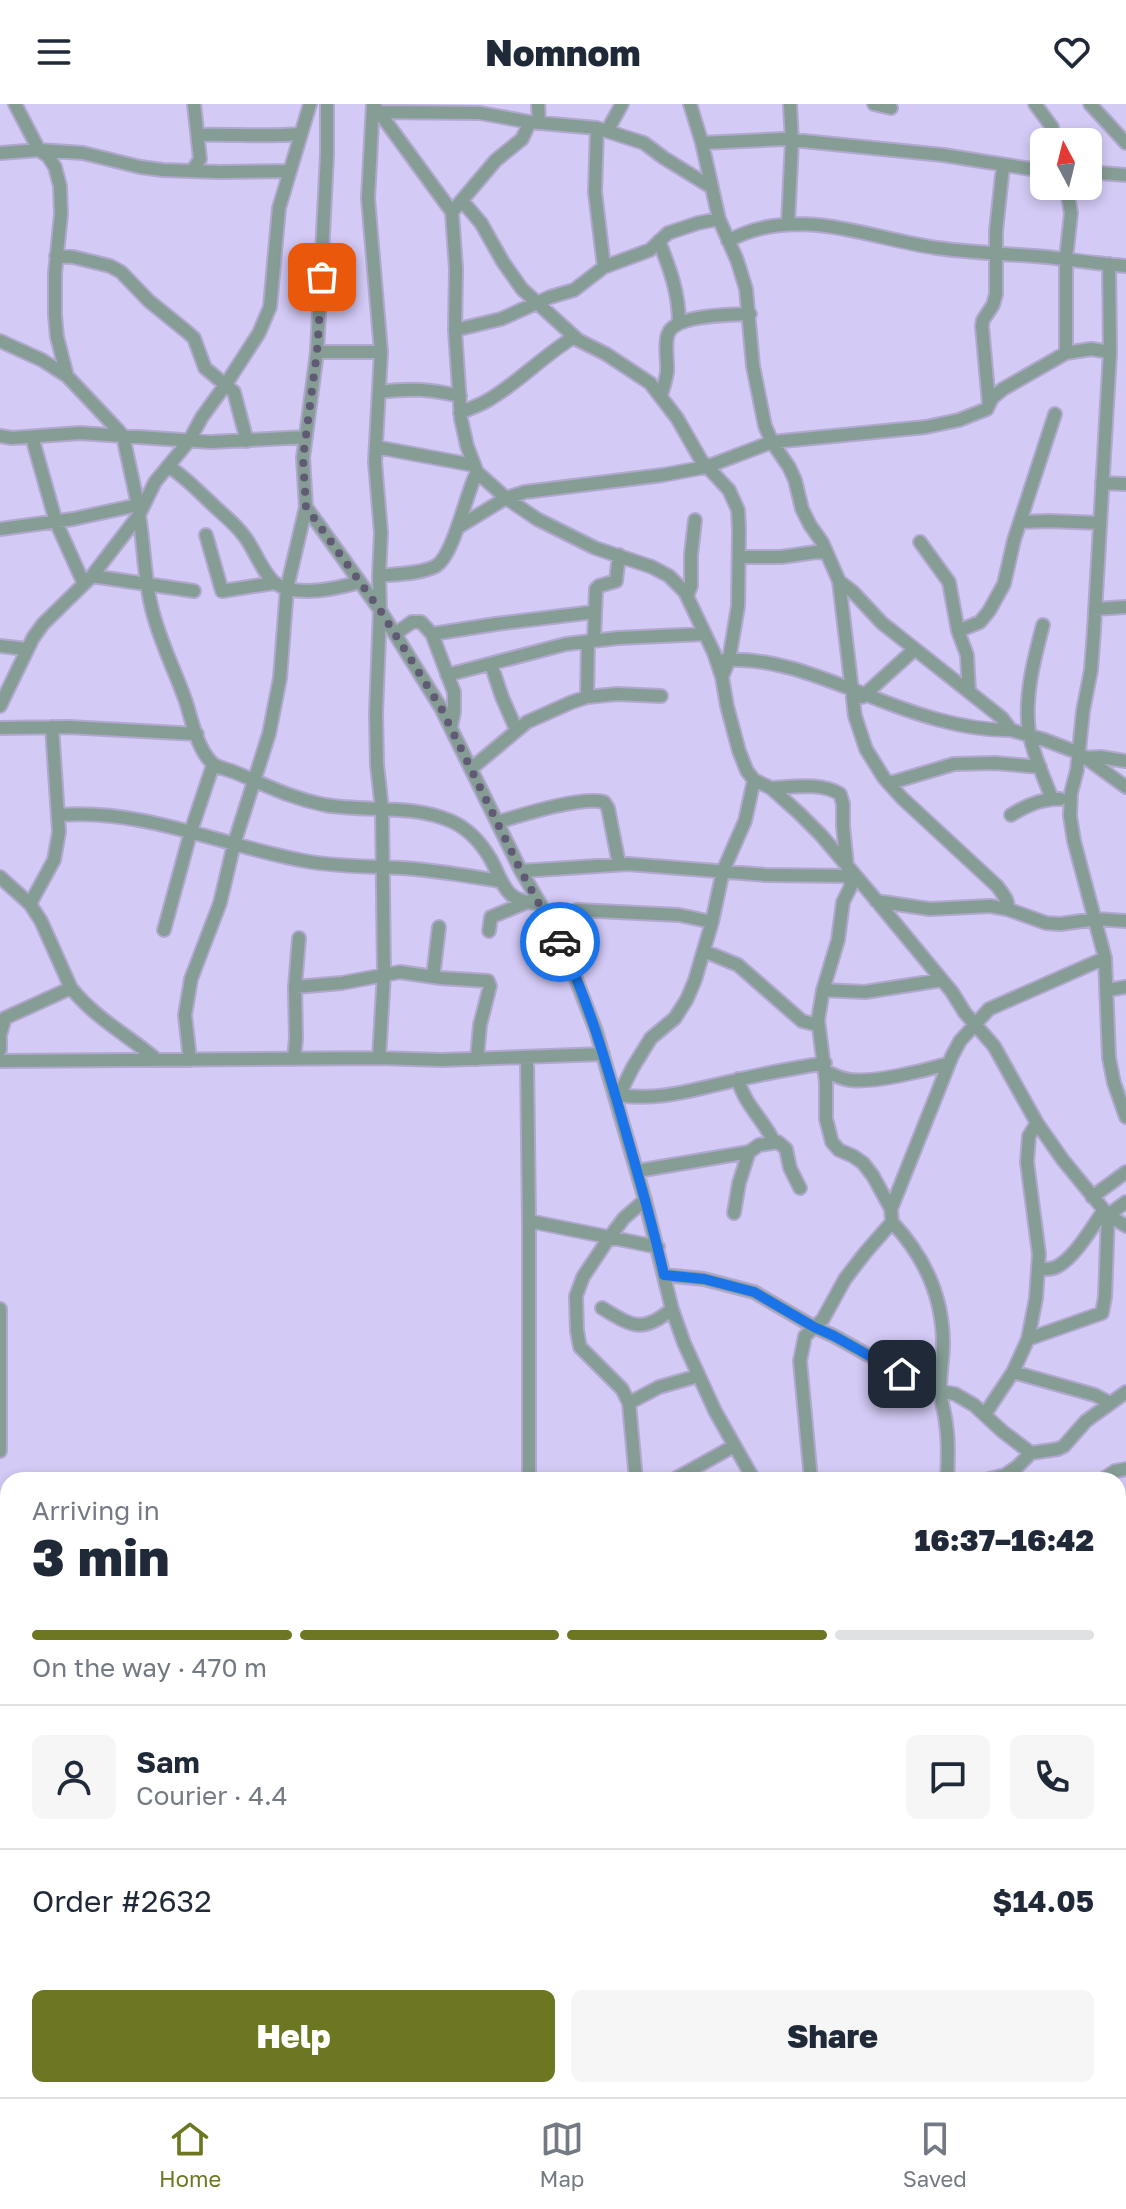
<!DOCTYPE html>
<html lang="en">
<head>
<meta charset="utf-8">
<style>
	body { margin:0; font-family:"Golos Text",sans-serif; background:#f6f6f7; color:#1f2937; height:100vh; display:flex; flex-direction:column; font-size:30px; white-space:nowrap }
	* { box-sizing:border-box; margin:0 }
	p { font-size:26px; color:#747a83 }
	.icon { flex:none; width:44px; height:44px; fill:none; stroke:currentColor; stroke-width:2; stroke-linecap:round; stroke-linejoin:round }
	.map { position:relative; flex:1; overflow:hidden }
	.side { position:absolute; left:0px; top:1368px; width:1126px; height:626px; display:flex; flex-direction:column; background:#fff; border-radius:24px 24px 0 0; box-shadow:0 4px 12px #0003 }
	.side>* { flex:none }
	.needle { width:52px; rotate:353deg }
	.buttons { position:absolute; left:1030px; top:24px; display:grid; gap:16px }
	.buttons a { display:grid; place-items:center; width:72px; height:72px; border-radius:12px; background:#fff; box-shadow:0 4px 12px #0003; font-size:40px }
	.pin { position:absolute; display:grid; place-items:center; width:68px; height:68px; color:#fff; margin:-34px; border-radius:16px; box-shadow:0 4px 12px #0006 }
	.courier { position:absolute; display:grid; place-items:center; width:80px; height:80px; margin:-40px; border:6px solid #1a73e8; border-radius:50%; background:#fff; color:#222; box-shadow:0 2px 10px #0007 }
	.summary em { font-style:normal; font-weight:800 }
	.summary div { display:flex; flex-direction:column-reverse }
	.summary { display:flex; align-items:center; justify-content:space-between; height:136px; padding:0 32px }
	h1 { font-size:52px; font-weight:800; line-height:60px }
	.bar { display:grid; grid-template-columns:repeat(4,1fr); gap:12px 8px; align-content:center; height:96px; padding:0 32px }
	.bar i { height:10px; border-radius:6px; background:#e0e1e3 }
	.bar .on { background:#6d7620 }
	.bar p { grid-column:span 4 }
	.line { display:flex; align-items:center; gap:20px; padding:0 32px; border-top:2px solid #e0e1e3 }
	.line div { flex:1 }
	.round { display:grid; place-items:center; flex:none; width:84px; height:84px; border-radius:12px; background:#f6f6f7 }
	.button { display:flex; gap:16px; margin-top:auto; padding:16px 32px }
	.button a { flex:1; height:92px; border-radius:12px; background:#6d7620; color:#fff; font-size:32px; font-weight:800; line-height:92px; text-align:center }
	.button a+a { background:#f6f6f7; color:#1f2937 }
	header { display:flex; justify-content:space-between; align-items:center; height:104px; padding:0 32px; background:#fff; font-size:36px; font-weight:800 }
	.tab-bar { display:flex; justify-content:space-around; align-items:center; height:112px; border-top:2px solid #e0e1e3; background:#fff; font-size:22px; color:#747a83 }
	.tab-bar a { display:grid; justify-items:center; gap:4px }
	.tab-bar .on { color:#6d7620 }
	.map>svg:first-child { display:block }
</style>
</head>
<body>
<header><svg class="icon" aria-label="menu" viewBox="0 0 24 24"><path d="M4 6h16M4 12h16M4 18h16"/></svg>Nomnom<svg class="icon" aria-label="heart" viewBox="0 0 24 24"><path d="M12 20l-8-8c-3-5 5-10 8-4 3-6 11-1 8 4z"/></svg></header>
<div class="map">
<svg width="1126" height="1993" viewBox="0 0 1126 1993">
	<rect width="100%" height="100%" fill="#d3caf5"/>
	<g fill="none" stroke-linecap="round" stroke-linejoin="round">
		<g stroke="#b0a8cd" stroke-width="16">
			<path id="minor" d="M15,0L39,46L48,52L55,63L60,82L61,110L55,169V211L57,233L67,272
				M373,0L368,94L381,248L375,358L381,429L379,472L380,506L376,609L377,661L382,705L384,870L379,954
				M538,0L539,18
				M690,0L702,39L719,115L737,156L746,185L753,262L765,322L772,338L789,363L795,376L802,405L810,421L822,438L839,477L853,488L882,519L1002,614L1011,626L1045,636L1079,649L1126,683
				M874,0L891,4
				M1035,0L1052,23L1053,38
				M1090,0L1126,39
				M376,4L452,108
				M379,8L480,9L530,18L597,24L644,39L664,54L711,83
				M530,18L522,35L496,56L452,108L456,165L455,226L461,315L467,342L477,368L506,394L537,415L595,444L652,463L669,472L685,488L714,549L722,573L727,602L739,647L747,667L754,676L771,684L799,709L821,731L871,790L952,888L965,909L994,942L1037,1019L1063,1056L1108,1111L1126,1122
				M597,24L595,88L604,163
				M607,27L622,0
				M199,31C233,30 266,33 300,30
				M702,39L783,35L943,51L1044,67
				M0,49L39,46L83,49L140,63L163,66L220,68L290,67
				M192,67L200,55L194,0
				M1088,68L1126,71
				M463,98L481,119L503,158L522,185L578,236L606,250L650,279L677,314L701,356L729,386L738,406L739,426L738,502L729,556L722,573
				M788,119L792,37L790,0
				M659,137C670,165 679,189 679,219
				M728,137C795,100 868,134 937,144C974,149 1010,150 1047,153C1073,156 1100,160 1126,162
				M56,152L73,153L110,162L121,168L149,197L186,227L194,234L205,264L234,288L247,337
				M1109,160L1110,248L1094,526L1091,566L1083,607L1077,666L1071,689L1070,712L1074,737L1105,854L1109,954L1114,979L1126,1013
				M455,226L501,215L550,193L574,186L604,163L650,146L668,129L698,119L719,115
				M0,237L42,256L67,272L117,325L123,332L138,401
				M317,248H381
				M1066,249V155L1071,109L1066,82
				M380,288C410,284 430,285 460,292
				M661,292C663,284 666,276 667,268C668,256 664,241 668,230C675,210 731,211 750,210
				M989,300L982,222L983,216L993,201L996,190V127L1003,62
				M460,309C470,304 481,301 490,295C520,277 544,251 574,233
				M0,332L12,334L80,329L211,338L306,333
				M32,333L56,418L84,480
				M376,343L473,361
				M168,362C184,372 196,385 210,398C222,410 235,419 245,433C254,445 264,471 275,479C296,494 339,484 360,478
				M1102,379L1126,380
				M306,403L380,506L441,604L521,767L549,815L570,860L596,927L615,993L645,1096L672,1205L684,1239L715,1307L754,1376
				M139,411C144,440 144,472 151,501C158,534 175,566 186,598C192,617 197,644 212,659C217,664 227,665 234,668C266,681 290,694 325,701C367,708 411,700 451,717C467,724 481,739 490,754C504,779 504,799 539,799
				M1020,418L1049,417L1100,419
				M457,424L506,394L525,388L663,371L706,363L772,338L926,323L959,316L987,305L992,294L1003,285L1066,249L1091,245L1110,248
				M0,425L73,415L138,401L143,402
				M206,431L222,487L274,479
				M920,438L949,478L958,527L967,551L969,588
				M739,453H781L816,448L827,449
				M92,472L194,487
				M379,472C396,470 420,470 436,462C454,451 466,389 477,368
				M839,477L855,612L866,645L884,674L902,694L997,782C1002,789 1010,797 1007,805
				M687,492L691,482V451L695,416
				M1095,505L1126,503
				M1043,521C1034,555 1024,593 1029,628C1033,651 1044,673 1052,695
				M958,527L980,518L989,507L1004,480L1014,436L1055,310
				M395,530L412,518H421L432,530L454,588V608L451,623
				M432,530L496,520L594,508
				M594,536L596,485L599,482L616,477L619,451
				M0,542L26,545
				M724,556C775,553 822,574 867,591C912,609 963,627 1011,626
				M491,560L502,593L516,625
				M447,571L566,540L618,534L705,530
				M587,593L588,537
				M862,593L915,545
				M0,602L33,534L43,520L92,472L139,411L155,378L189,337L202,313L226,280L259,229L270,203L279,104L310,0
				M0,624L68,623L197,630
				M1084,654L1100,653L1126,657
				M472,664L527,618L572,598L587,593L617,590L661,592
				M890,679L954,660L995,659L1040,663
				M771,684C793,683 821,678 840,690L843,700V722L847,762
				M59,711C144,704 222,742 305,757C337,763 370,762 402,764C435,766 468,772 500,777
				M1011,711C1025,702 1043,694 1060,695
				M498,718C522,711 581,692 604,698L608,704L619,760
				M521,767L628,760L766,771L849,772L853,770
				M849,772L851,782L843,798L838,836L823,886L818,916L826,978V1015L832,1038L839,1046L853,1052L863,1059L873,1072L891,1105
				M0,773L30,800L41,817L71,884C97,916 128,931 157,956
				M876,797L930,805L990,802L1007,805L1046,819L1060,820L1096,815L1126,817
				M30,800L54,756L59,728L52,623
				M549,815L577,806L679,811L712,818
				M164,826L191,727L213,661
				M489,827L491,813L525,799
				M704,847L738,861L802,917L818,921
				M433,873L439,823
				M295,883L342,879L400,868L441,874L488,877L490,882L480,921L477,955
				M823,886L865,888L942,876
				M1108,886L1126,883
				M0,946V931L5,914L71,884
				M527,954L529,1117V1376
				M294,955L296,934L295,883L299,834
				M190,956L185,911L191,875L220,799L234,740L269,630L280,574L287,484L306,403L303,354L317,248L327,51V0
				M0,957L379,954L442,956L603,950
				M825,967C833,971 841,975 850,976C874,979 923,967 947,960
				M738,975C744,1000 763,1015 774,1038
				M619,991C659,998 699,984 737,976C766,969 795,964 825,959
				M615,993L619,991L633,963L651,934L675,914L687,895L695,876L712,818L723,767L745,717L754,676
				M637,1067L749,1048L759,1041L778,1038L786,1045L790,1064L800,1084
				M1092,1093L1126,1068
				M734,1109L739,1079L749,1048
				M529,1117L658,1143
				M892,1118C925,1153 943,1192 943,1240C943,1255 940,1269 940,1284C940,1296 945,1308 946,1320C949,1338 948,1358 947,1376
				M1039,1165C1045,1165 1052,1166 1058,1162C1075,1153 1093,1122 1104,1106
				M664,1171L704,1175L754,1188L814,1223L834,1232L902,1270L940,1287L955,1290L974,1301L1002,1327L1031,1349
				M602,1204C632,1222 642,1230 672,1205
				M0,1205V1347
				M1028,1235L1102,1209L1105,1193L1108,1111L1126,1098
				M1013,1268L1095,1291L1110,1299
				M629,1299L659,1283L698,1272
				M985,1310L1013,1268L1028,1235L1036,1194L1039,1150L1027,1058L1029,1032L1037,1019
				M636,1376L629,1299L622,1285L580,1243L577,1227L576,1192L583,1173L609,1134L624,1114L645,1096
				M673,1376L734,1342
				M811,1376L800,1257L805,1232L823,1215L845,1175L865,1149L892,1118L891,1105L952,952L960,937L989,905L1105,854
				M986,1376L1005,1371L1017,1363L1031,1349L1058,1345L1064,1342L1086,1317L1126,1288
				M1102,1376L1115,1367L1126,1365
				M1118,1521L1126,1513
				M1118,1528L1126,1529
				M0,1576L3,1613L8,1621
				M0,1642L8,1629
				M1118,1646L1126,1647
				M0,1690L8,1693
				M1118,1767H1126
				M0,1831L8,1830
				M1118,1866L1126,1874
				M0,1912L8,1910
				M0,1984L8,1983
				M46,1986L47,1993
				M118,1986L119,1993
				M195,1986L196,1993
				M276,1986L289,1993
				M425,1986L439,1993
				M592,1986L604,1993
				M673,1986L679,1993
				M732,1986L738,1993
				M814,1986L821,1993
				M913,1986L919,1993
				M1066,1986L1073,1993
				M373,1993L378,1986
				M451,1993L454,1986
				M539,1993L542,1986
				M643,1993L651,1986
				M795,1993L803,1986"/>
		</g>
		<use href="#minor" stroke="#869d96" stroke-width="12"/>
	</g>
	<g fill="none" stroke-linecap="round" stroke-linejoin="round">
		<path stroke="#605a74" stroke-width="8" stroke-dasharray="0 14.4" d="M322,173L317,248L303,354L306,403L380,506L441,604L521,767L560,838"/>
		<path stroke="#1a73e8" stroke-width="10" d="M560,838C587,893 604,952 621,1011C636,1064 652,1117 664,1171L704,1175L754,1188L814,1223L834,1232L902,1270"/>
	</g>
</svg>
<div class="buttons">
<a><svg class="needle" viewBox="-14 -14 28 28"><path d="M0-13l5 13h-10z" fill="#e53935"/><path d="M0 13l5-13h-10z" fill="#747a83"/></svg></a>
</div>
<div class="pin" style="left:322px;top:173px;background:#ea580c"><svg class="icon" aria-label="bag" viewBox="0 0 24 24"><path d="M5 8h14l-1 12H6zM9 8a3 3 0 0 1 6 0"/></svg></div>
<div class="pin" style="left:902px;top:1270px;background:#1f2937"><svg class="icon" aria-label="home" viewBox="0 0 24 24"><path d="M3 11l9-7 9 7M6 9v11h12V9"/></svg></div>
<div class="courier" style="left:560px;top:838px"><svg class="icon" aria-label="car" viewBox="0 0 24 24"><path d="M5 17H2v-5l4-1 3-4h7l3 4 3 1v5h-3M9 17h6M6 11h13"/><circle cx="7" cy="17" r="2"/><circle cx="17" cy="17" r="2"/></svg></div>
<section class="side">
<div class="summary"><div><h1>3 min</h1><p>Arriving in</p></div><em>16:37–16:42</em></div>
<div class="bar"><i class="on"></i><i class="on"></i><i class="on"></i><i></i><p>On the way · 470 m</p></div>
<div class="line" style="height:144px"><a class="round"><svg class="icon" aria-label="person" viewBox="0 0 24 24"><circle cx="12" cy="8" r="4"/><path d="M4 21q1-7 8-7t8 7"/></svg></a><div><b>Sam</b><p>Courier · 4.4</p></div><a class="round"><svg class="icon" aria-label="chat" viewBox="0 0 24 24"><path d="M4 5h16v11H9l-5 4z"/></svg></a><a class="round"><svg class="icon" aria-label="phone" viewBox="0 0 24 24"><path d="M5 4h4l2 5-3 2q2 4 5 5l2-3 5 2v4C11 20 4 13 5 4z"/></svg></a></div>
<div class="line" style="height:104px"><div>Order #2632</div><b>$14.05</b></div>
<div class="button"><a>Help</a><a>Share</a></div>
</section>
</div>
<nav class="tab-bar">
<a class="on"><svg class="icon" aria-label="home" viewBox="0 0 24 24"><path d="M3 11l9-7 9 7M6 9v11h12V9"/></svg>Home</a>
<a><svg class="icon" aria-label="map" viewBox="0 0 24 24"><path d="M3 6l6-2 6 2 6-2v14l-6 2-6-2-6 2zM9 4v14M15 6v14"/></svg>Map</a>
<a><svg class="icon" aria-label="saved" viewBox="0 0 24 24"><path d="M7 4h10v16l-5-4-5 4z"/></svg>Saved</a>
</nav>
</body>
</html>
